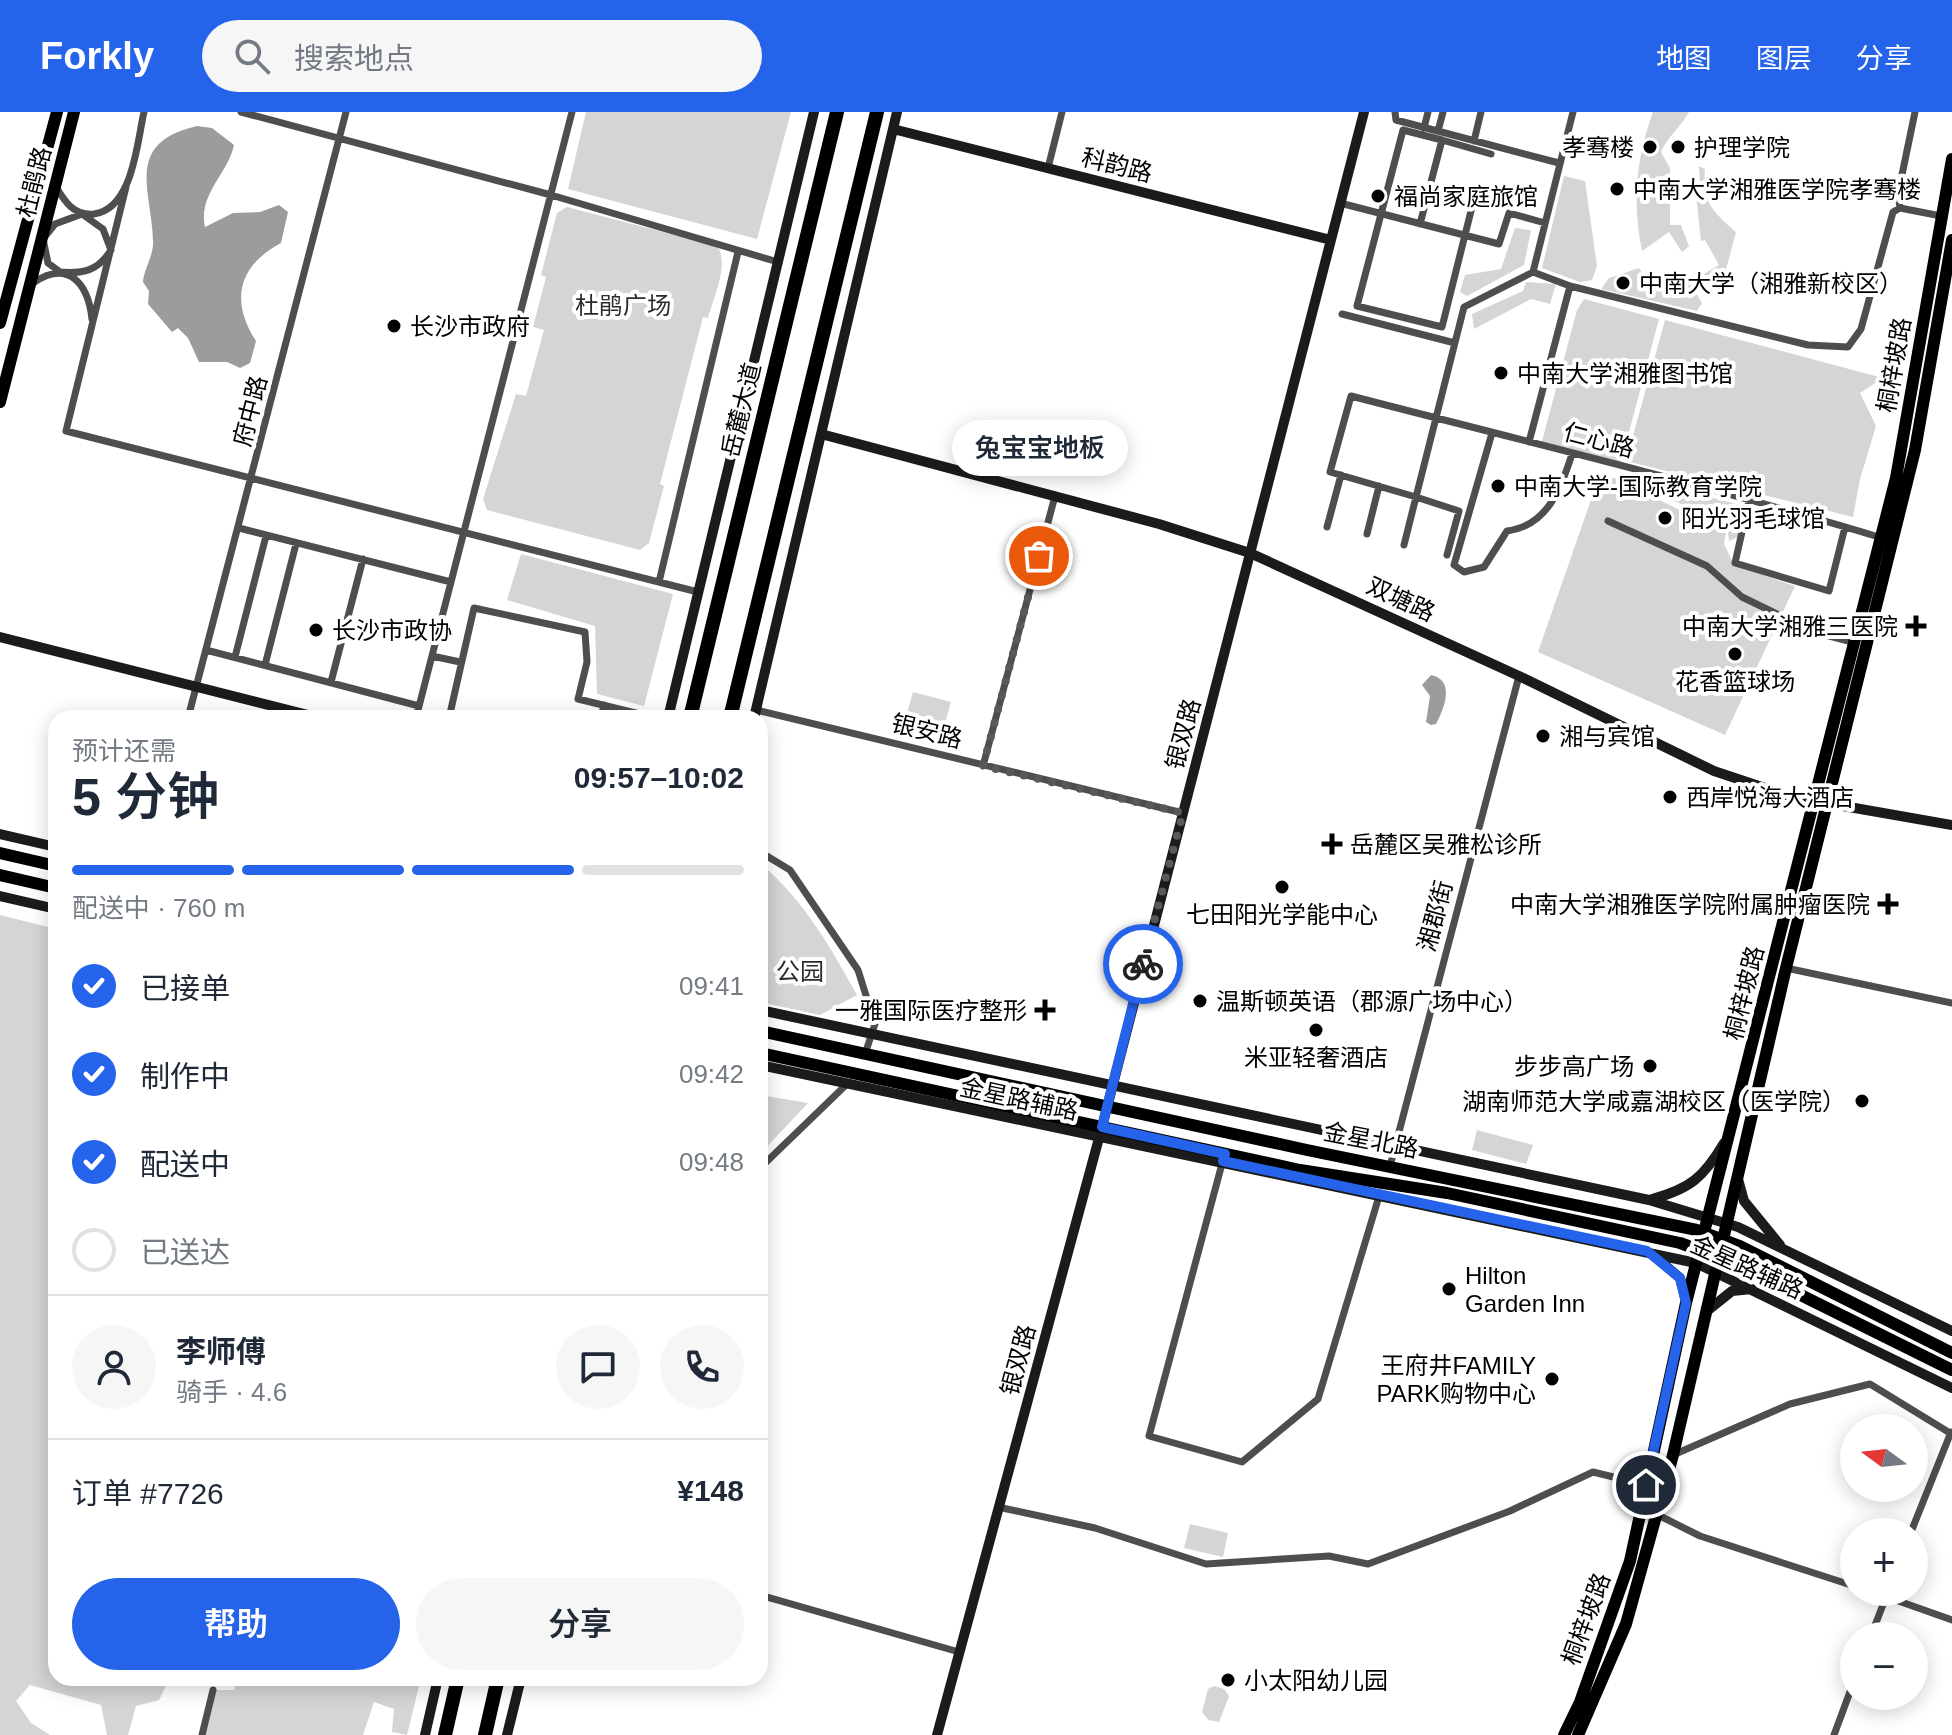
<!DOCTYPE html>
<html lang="zh">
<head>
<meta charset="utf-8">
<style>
	body { margin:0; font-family:Arial,"Noto Sans SC",sans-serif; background:#f6f6f7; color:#1f2937; height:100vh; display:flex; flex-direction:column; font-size:30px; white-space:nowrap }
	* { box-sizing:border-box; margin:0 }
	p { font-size:26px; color:#747a83 }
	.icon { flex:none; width:44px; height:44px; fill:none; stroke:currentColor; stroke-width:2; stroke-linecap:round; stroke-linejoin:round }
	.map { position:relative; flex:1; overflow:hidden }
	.drawer { position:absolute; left:48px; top:598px; width:720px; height:976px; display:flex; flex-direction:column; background:#fff; border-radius:24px; box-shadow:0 4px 20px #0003 }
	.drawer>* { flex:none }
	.needle { width:52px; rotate:285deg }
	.controls { position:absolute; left:1840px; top:1302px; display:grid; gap:16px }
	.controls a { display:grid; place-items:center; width:88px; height:88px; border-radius:50%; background:#fff; box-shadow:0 4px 20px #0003; font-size:40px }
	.pin { position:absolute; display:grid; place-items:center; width:68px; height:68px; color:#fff; margin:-34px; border:4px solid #fff; border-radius:50%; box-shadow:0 2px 8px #0007 }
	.courier { position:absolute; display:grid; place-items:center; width:80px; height:80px; margin:-40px; border:6px solid #2563eb; border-radius:50%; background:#fff; color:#222; box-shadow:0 2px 10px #0007 }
	.bubble { position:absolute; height:56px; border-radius:28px; background:#fff; box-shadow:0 4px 20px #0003; font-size:26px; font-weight:600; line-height:56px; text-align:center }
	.summary em { font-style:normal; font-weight:600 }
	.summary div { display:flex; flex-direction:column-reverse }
	.summary { display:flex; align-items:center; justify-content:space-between; height:136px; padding:0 24px }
	h1 { font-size:52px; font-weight:600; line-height:60px }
	.bar { display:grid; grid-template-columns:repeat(4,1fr); gap:12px 8px; align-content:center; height:96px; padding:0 24px }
	.bar i { height:10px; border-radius:6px; background:#e0e1e3 }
	.bar .on { background:#2563eb }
	.bar p { grid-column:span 4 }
	.line { display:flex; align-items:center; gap:20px; padding:0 24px; border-top:2px solid #e0e1e3 }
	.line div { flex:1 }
	.round { display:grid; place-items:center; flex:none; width:84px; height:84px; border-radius:42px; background:#f6f6f7 }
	ol { padding:0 24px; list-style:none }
	li { display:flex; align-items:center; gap:24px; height:88px }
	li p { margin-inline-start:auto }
	li .icon { padding:8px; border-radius:50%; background:#2563eb; color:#fff; stroke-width:4 }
	li:last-child { color:#747a83 }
	li i { width:44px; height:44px; border:4px solid #e0e1e3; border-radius:50% }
	.cta { display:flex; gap:16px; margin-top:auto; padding:16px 24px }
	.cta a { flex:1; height:92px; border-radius:48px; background:#2563eb; color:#fff; font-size:32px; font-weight:600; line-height:92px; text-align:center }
	.cta a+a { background:#f6f6f7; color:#1f2937 }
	header { display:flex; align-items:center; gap:48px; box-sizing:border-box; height:112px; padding:0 40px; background:#2563eb; color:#fff }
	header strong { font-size:38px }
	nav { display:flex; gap:44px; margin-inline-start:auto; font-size:28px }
	.search { width:560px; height:72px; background:#f6f6f7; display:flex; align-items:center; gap:20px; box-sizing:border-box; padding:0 28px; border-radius:44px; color:#747a83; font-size:30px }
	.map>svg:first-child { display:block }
</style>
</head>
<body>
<header>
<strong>Forkly</strong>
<div class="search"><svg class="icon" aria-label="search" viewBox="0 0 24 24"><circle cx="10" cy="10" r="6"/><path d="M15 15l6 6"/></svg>搜索地点</div>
<nav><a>地图</a><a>图层</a><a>分享</a></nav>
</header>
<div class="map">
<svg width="1952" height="1623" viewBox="0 0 1952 1623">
	<rect width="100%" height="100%" fill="#fff"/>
	<path fill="#d5d5d5" d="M586,0H791L757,127L568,77Z
		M1653,0H1689C1680,16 1668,24 1661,40L1670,56V113H1681L1689,134L1682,140L1669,120L1642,139C1632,90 1636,47 1653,0Z
		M1699,54L1705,57C1702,90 1712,99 1736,120L1718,187L1702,163L1719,153L1705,128L1701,129L1696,82V74H1700Z
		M1564,64L1585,69L1597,154L1592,168L1580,170L1542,156Z
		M567,95L717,134C730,151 713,187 708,206L703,205L660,372L664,374L649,431L640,438L487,398L483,387L516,282L526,284L544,218L533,215L546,165L541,163L557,101Z
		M1515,116L1531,118L1524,153L1467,184L1460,180L1465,163L1501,157Z
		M1639,156L1649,173L1665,165L1676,180L1690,171L1702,191L1697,199L1601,177L1609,166Z
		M1526,170L1556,172L1550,192L1531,187L1474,217L1472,202L1523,179Z
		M1584,187L1659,207L1620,354L1541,333L1577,198Z
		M1665,208L1883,266L1860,281L1876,314L1860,367L1853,405L1626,349Z
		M1600,362L1617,367L1726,421L1724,432L1734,453L1795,474L1725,623L1538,540Z
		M1663,373L1743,394L1738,425L1729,429L1727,414L1658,381Z
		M521,442L673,482L644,594L597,582L595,514L507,488Z
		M913,580L951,590L945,611L907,601Z
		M760,751C803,787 830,834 857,883L820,903L760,890Z
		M0,803L56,817V1566H170L159,1588L136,1594L128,1623H107L101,1593L30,1573L16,1589L31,1611L50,1623H0Z
		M760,983L808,991L760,1042Z
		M1477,1018L1533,1033L1526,1052L1472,1038Z
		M1190,1412L1228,1421L1223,1445L1184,1436Z
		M237,1566H421L407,1623L392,1620L394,1597L374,1590L363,1623H201L213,1578H234Z
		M1214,1574L1224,1577L1229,1584L1219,1610L1208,1608L1202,1600L1208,1577Z"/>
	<path fill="#9c9c9c" d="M197,14L212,16L234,33C228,62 198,82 205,115L233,101L260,100L279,93L288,100L281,131C238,154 230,189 256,229L250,251L240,256L227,250H199L188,226L178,216L172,220L148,192L149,179L143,170C144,156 154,143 153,129C152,79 123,31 197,14Z
		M1431,563C1455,568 1445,595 1436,612L1431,613L1426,610L1430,584L1422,573Z"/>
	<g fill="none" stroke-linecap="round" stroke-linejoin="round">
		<path stroke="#4e4e4e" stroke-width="7" d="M241,0L551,83L778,150
			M1395,0L1396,8L1559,51
			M1424,16L1428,0
			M1438,19L1443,0
			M1442,28L1491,42
			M1474,29L1481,0
			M1048,56L1062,0
			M56,75C65,90 74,104 94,102C133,97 137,30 144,0
			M126,75L66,319L698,480
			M1340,91L1499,132L1509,101L1545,111
			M1900,96L1898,82L1915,0
			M82,102L103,117L111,138C98,159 83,162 60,160L48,151L43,127L55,112Z
			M1420,112L1442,28L1403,18L1357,194L1442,215L1474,87
			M1533,160L1573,0
			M33,171C68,147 88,171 92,207
			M1570,174L1808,233L1848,235L1861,217L1893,100L1900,96L1941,104
			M1342,202L1455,231
			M1492,321L1454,453L1464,460L1484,455L1507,419C1547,414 1561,377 1572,342
			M1529,330L1570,174L1533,160L1464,195L1416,385L1330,360L1351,284C1528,330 1707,373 1882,426
			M1749,389L1735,451L1829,479L1845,415
			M1608,409L1707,454L1742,485L1814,520L1856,531
			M1327,415L1341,363
			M239,416L451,470
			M1367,422L1379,374
			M1404,433L1416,385L1459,399L1447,443
			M659,470L738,140
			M206,538L419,594
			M432,544L460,550
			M235,545L266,424
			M265,553L296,432
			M331,570L363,447
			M756,598L1183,701
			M188,606L346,0
			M416,606L572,0
			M449,606L474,496L585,520L587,550L578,587L656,606
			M601,606L604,593
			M983,654L1055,384
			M760,740L790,758L858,858L875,912L865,942
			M1786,856L1952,891
			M1223,1048L1149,1324L1242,1350L1318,1287L1380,1081
			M1390,1054L1519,564
			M760,1056L848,971
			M1673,1343L1790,1292L1870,1272L1950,1321
			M998,1395L1095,1416L1206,1452L1329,1444L1368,1452L1510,1399L1593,1360L1646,1373
			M1658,1403L1700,1424L1854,1474
			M1911,1420L1951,1320
			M1873,1480L1952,1508
			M760,1483L959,1540
			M1871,1524L1887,1482
			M202,1623L213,1578
			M1834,1623L1854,1569"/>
		<path stroke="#1b1b1b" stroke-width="10" d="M893,17L1331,128
			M821,322L1159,412L1250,441L1519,564L1714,659L1792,685L1952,713
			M0,525L320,606
			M668,606L814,0
			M754,606L897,0
			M0,722L56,735
			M0,784L56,797
			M760,898L1649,1088L1738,1115L1952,1219
			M760,953L1696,1151L1952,1276
			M1738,1067L1744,1089L1780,1133
			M1652,1087C1690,1077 1704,1065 1724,1031
			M1652,1142L1680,1166L1686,1189
			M1707,1199L1732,1179L1752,1177
			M425,1623L438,1566
			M507,1623L521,1566
			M937,1623L1102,1015L1364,0"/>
		<path stroke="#000" stroke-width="12" d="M0,211L57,0
			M0,290L74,0
			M0,741L56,754
			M0,763L56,776
			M760,919L1307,1038L1697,1118L1740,1134L1952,1241
			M760,941L1300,1058L1447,1081L1680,1131L1736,1151L1952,1258
			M1564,1623L1580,1590L1630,1449L1686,1191L1896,366L1952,47
			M1578,1623L1626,1512L1673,1343L1786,856L1915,338L1952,128"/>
		<path stroke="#000" stroke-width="14" d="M690,606L837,0
			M730,606L877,0
			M445,1623L458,1566
			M485,1623L498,1566"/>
	</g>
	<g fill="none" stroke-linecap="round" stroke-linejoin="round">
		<path stroke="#595959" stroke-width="8" stroke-dasharray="0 14.4" d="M1039,444L983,654L1183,701L1143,852"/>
		<path stroke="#2563eb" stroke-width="10" d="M1143,852L1102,1015L1225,1042L1223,1049L1647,1139L1680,1166L1686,1191L1646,1373"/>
	</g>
	<g fill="#000" stroke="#fff" stroke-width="3">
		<circle cx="1650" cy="35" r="8"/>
		<circle cx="1678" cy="35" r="8"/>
		<circle cx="1617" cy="77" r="8"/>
		<circle cx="1378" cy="84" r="8"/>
		<circle cx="1623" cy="171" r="8"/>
		<circle cx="394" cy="214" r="8"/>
		<circle cx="1501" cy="261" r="8"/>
		<circle cx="1498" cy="374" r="8"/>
		<circle cx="1665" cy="406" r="8"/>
		<path d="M1912 502h8v8h8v8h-8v8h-8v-8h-8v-8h8z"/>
		<circle cx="316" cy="518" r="8"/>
		<circle cx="1735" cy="542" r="8"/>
		<circle cx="1543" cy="624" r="8"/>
		<circle cx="1670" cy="685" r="8"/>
		<path d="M1328 720h8v8h8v8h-8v8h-8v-8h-8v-8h8z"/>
		<circle cx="1282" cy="775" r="8"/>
		<path d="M1884 780h8v8h8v8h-8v8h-8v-8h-8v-8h8z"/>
		<circle cx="1200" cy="889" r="8"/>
		<path d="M1041 886h8v8h8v8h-8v8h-8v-8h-8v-8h8z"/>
		<circle cx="1316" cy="918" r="8"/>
		<circle cx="1650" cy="954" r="8"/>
		<circle cx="1862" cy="989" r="8"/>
		<circle cx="1449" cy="1177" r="8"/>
		<circle cx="1552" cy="1267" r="8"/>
		<circle cx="1228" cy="1568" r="8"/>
	</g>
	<g text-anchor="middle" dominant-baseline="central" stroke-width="8" stroke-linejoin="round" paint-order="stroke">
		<g font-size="24" fill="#000" stroke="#fff" text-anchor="start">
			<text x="1634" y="35" text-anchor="end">孝骞楼</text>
			<text x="1694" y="35">护理学院</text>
			<text x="1633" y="77">中南大学湘雅医学院孝骞楼</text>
			<text x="1394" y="84">福尚家庭旅馆</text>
			<text x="1639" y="171">中南大学（湘雅新校区）</text>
			<text x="410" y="214">长沙市政府</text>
			<text x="1517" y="261">中南大学湘雅图书馆</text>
			<text x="1514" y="374">中南大学-国际教育学院</text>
			<text x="1681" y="406">阳光羽毛球馆</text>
			<text x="1898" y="514" text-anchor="end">中南大学湘雅三医院</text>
			<text x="332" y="518">长沙市政协</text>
			<text x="1735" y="569" text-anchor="middle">花香篮球场</text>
			<text x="1559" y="624">湘与宾馆</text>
			<text x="1686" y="685">西岸悦海大酒店</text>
			<text x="1350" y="732">岳麓区吴雅松诊所</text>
			<text x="1870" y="792" text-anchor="end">中南大学湘雅医学院附属肿瘤医院</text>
			<text x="1282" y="802" text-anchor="middle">七田阳光学能中心</text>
			<text x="1216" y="889">温斯顿英语（郡源广场中心）</text>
			<text x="1027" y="898" text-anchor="end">一雅国际医疗整形</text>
			<text x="1316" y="945" text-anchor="middle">米亚轻奢酒店</text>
			<text x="1634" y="954" text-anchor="end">步步高广场</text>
			<text x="1846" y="989" text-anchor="end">湖南师范大学咸嘉湖校区（医学院）</text>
			<text x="1465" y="1163">Hilton<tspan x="1465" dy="28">Garden Inn</tspan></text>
			<text x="1536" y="1253" text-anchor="end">王府井FAMILY<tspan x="1536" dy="28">PARK购物中心</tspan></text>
			<text x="1244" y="1568">小太阳幼儿园</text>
		</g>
		<g font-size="24" fill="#000" stroke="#fff">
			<text transform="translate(1117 53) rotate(14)">科韵路</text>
			<text transform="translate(34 70) rotate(-76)">杜鹃路</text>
			<text transform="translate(1894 253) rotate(-80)">桐梓坡路</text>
			<text transform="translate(741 298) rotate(-76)">岳麓大道</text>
			<text transform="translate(250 299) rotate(-76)">府中路</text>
			<text transform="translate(1599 328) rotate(15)">仁心路</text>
			<text transform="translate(1401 487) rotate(25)">双塘路</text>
			<text transform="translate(927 619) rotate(14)">银安路</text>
			<text transform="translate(1183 622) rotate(-75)">银双路</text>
			<text transform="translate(1435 804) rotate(-75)">湘郡街</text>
			<text transform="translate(1744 881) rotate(-76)">桐梓坡路</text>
			<text transform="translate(1019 987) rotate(12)">金星路辅路</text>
			<text transform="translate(1371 1028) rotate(11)">金星北路</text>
			<text transform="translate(1747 1155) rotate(24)">金星路辅路</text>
			<text transform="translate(1018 1248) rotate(-75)">银双路</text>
			<text transform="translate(1586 1507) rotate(-70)">桐梓坡路</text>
		</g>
		<g font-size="24" fill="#2c2c2c" stroke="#fff">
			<text x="623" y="193">杜鹃广场</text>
			<text x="800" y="859">公园</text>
		</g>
	</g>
</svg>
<div class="controls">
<a><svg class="needle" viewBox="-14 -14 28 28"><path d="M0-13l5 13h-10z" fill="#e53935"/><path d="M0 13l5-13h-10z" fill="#747a83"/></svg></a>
<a>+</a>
<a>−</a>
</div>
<div class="pin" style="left:1039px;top:444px;background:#ea580c"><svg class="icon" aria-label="bag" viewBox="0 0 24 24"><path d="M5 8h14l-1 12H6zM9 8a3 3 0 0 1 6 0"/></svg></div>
<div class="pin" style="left:1646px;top:1373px;background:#1f2937"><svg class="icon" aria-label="home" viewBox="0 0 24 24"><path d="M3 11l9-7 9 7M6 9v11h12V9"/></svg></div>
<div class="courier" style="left:1143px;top:852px"><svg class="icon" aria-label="bike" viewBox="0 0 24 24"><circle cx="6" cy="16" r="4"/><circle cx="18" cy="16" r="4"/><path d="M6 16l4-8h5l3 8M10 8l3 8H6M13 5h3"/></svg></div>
<div class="bubble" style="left:952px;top:308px;width:176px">兔宝宝地板</div>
<section class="drawer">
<div class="summary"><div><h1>5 分钟</h1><p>预计还需</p></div><em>09:57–10:02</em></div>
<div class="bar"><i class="on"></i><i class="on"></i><i class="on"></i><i></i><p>配送中 · 760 m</p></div>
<ol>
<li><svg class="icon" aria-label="check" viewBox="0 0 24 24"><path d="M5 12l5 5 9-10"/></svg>已接单<p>09:41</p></li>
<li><svg class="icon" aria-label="check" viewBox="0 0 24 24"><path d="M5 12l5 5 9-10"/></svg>制作中<p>09:42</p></li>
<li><svg class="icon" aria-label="check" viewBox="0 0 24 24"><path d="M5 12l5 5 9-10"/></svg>配送中<p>09:48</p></li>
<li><i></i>已送达</li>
</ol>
<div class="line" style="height:144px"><a class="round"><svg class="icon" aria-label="person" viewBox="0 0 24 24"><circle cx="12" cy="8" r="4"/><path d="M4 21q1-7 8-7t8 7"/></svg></a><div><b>李师傅</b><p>骑手 · 4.6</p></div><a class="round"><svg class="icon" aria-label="chat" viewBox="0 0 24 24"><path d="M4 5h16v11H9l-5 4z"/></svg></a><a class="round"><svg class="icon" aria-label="phone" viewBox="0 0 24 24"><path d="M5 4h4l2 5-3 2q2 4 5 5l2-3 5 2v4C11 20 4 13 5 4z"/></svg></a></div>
<div class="line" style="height:104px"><div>订单 #7726</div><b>¥148</b></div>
<div class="cta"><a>帮助</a><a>分享</a></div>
</section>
</div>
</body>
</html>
